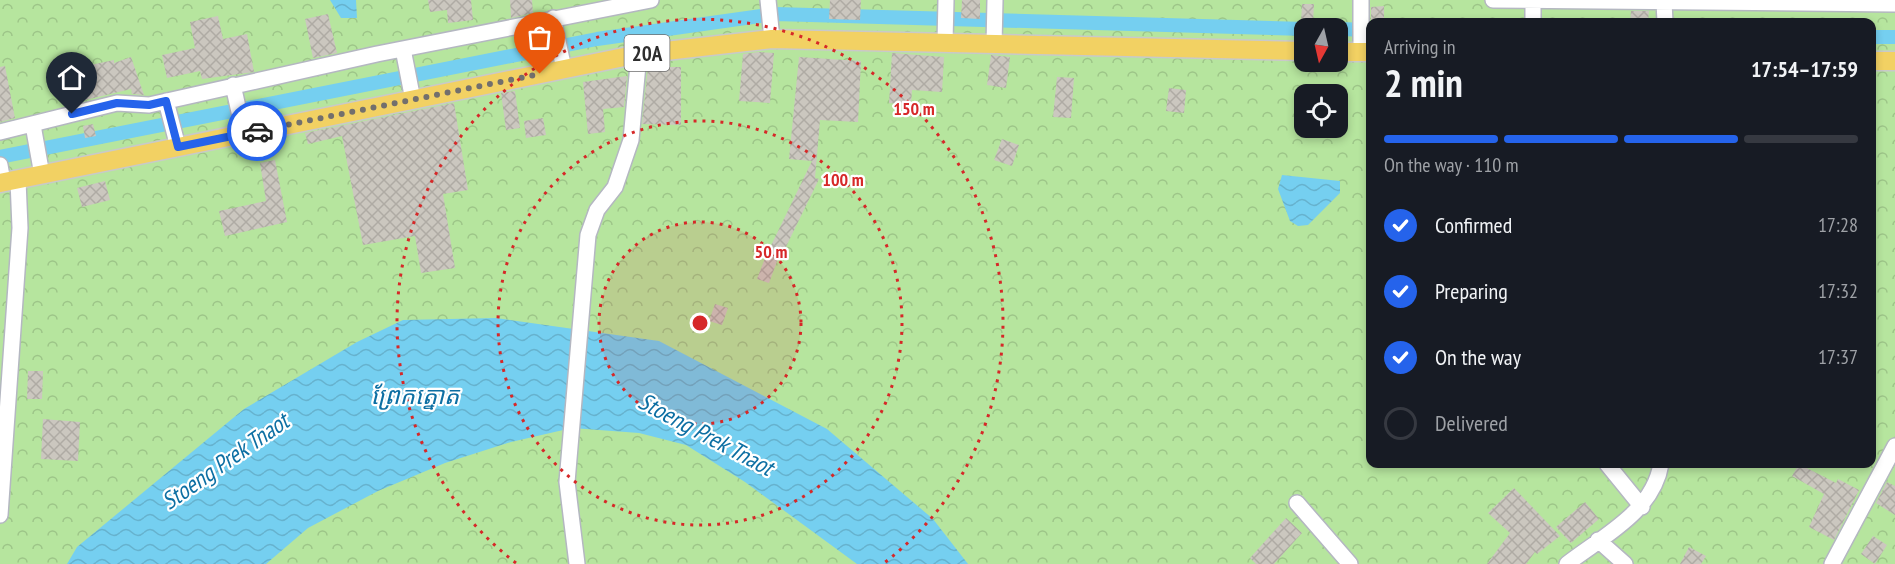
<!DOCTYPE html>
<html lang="en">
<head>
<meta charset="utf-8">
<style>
	body { margin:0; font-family:"PT Sans Narrow","Noto Sans Khmer",sans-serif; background:#242831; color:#f1f3f6; height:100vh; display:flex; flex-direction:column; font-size:22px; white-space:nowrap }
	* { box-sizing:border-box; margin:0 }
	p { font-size:20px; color:#9ea1a6 }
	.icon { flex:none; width:33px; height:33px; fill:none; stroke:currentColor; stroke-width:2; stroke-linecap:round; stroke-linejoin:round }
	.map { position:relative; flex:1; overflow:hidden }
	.details { position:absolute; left:1366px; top:18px; width:510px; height:450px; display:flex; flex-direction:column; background:#171b24; border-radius:12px; box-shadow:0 3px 9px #0003 }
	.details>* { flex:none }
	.needle { width:39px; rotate:188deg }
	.buttons { position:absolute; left:1294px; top:18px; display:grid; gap:12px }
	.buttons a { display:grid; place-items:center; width:54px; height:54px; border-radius:12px; background:#171b24; box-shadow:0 3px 9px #0003; font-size:30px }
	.pin { position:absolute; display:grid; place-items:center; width:51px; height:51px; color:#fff; margin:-62px -26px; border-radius:50% 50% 50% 0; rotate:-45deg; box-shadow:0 0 6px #0007 }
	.pin .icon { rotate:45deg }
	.courier { position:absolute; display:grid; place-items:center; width:60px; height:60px; margin:-30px; border:4px solid #2563eb; border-radius:50%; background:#fff; color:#222; box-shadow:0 2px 8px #0007 }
	.headline em { font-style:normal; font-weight:700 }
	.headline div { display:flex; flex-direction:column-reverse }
	.headline { display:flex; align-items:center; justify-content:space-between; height:102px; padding:0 18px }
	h1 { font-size:39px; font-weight:700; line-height:45px }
	.bar { display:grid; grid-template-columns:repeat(4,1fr); gap:9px 6px; align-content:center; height:72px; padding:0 18px }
	.bar i { height:8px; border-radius:4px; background:#363941 }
	.bar .selected { background:#2563eb }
	.bar p { grid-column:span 4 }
	ol { padding:0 18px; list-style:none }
	li { display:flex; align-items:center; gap:18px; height:66px }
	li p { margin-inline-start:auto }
	li .icon { padding:6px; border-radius:50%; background:#2563eb; color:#fff; stroke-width:4 }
	li:last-child { color:#9ea1a6 }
	li i { width:33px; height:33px; border:3px solid #363941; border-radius:50% }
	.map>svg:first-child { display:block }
</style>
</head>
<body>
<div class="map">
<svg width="1895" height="564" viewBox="0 0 1895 564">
	<defs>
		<pattern id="forest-crowns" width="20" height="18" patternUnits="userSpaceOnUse" patternTransform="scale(1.5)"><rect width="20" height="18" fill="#b6e59e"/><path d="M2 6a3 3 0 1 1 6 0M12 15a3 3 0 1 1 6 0" fill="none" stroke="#9dc588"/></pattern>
		<pattern id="water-waves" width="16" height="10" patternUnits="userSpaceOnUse" patternTransform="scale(1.5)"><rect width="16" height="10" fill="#75cff0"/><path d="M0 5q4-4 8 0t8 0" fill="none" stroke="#66b2ce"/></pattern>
		<pattern id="building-cross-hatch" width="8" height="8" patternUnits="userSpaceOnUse" patternTransform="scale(1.5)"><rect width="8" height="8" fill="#cbc7bf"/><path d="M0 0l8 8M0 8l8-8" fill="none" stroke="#afaba4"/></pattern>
	</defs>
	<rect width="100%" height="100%" fill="#efe9e1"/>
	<path fill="url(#forest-crowns)" fill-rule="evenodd" d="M0,0H1895V564H0ZM1371,22H1872V464H1371ZM1305,28H1338V62H1305ZM1305,94H1338V128H1305Z"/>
	<path fill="url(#water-waves)" d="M330,0H356L357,18H341Z
		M1282,175L1340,181V193L1308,225L1298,226L1290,221L1278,189Z
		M496,318L659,341L827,429L933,519L968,564H857L745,482L686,445L639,433L572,428L511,442L445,463L378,491L308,528L266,564H67L77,547L244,409L357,342L403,320Z"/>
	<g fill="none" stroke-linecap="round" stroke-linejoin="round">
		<path stroke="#75cff0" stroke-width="14" d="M1338,29L1371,30
			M1872,37H1895
			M0,157L597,39L775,14L1305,29"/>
	</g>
	<path fill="url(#building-cross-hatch)" d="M428,0H471L473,20L448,23L447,10L430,12Z
		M510,0H532L533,13L511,18Z
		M830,0H861L860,20L829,19Z
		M962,0H980V19L961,18Z
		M1302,4H1314L1313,23L1301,22Z
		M1384,6V22H1371V7Z
		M1631,11H1649L1648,22H1630Z
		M328,14L337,53L313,58L305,19Z
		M218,16L223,39L247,34L254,72L202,79L200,71L167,78L162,55L195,48L190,22Z
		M534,33L536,46L519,49L517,36Z
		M759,52L774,53L770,103L739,101L743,54Z
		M892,53L944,57L942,92L912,90L911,105L889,103Z
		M991,55L1010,57L1006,88L987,85Z
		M131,57L144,95L132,94L131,89L69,104L63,62L80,60L81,67L114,60V63Z
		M799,57L861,61L858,122L820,120L815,178L819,179L781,257L779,256L769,283L757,279L765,258L812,161L789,159Z
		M5,66L15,118L0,122V67Z
		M648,67H681V125L642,124Z
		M627,76L624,107L603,109L605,132L588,134L583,82Z
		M1057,77L1074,78L1071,118L1053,117Z
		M1169,88L1186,90L1184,113L1166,111Z
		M515,91L520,128L506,130L501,93Z
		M454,103L468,190L443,194L455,268L421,273L415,236L363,245L342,136L308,144L305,133Z
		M543,118L546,135L526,138L524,121Z
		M93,124L96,136L85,138L83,126Z
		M1002,139L1019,145L1012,166L994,160Z
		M275,160L287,222L225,236L219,211L266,201L260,163Z
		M105,181L110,200L82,207L77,188Z
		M715,304L728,308L722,325L709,321Z
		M28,371H43L42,399H27Z
		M43,419L80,422L78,461L41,459Z
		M1799,464L1836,483L1838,479L1859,490L1834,540L1809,527L1824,494L1792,476Z
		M1887,482L1895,486V515L1876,503Z
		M1514,488L1560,536L1537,554L1535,552L1526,564H1487L1510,533L1488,513Z
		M1585,502L1599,519L1571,543L1556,527Z
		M1286,518L1302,533L1274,564H1256L1250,558Z
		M1873,536L1887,545L1875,564L1861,554Z
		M1689,547L1706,556L1701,564H1680Z"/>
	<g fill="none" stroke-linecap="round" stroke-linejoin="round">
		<g stroke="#b4b7c1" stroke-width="18">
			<path id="minor" d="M768,0L772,39
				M1493,0L1895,4
				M1533,1V22
				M1664,2L1665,22
				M553,18L564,69
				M945,42L946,0
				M994,45L995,0
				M403,49L413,100
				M1361,52V0
				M233,85L244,134
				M166,101L178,147
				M33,125L42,175
				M0,132L117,103L149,105L377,54L651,0
				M0,165L3,182
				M1607,464L1642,507
				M1297,503L1350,564
				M0,515L20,228L18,180
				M1598,540L1625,564
				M577,564L567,482L588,235L597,210L615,187L631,140L639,54
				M1567,564C1603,536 1653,512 1661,464
				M1832,564L1895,446"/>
		</g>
		<g stroke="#c9c9c9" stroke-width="21">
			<path id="major" d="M1338,52H1371
				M1872,61H1895
				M0,183L639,54L772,39L1305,51"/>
		</g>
		<use href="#minor" stroke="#fff" stroke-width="15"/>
		<use href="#major" stroke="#f2d163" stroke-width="18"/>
	</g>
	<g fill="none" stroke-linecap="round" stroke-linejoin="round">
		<path stroke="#726f6d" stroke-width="6" stroke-dasharray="0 10.8" d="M257,131L540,74"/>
		<path stroke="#2563eb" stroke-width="8" d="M72,114L117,103L149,105L166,101L178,147L257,131"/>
	</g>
	<circle cx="700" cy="323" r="101" fill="#d62828" fill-opacity=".12"/>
	<g fill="none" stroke="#d62828" stroke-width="3" stroke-dasharray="3 6">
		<circle cx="700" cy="323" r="101"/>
		<circle cx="700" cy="323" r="202"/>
		<path d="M516 563A303 303 0 1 1 884 563"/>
	</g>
	<g text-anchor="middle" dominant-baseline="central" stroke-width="4.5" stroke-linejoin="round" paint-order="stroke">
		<rect fill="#fff" stroke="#6d6d6d" stroke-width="1.5" x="624.5" y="35" width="45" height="36" rx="4.5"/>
		<g font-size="21" font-weight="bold" fill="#2e2e2e">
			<text x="647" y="53">20A</text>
		</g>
		<g font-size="24" font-style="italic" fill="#0d6fa3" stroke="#fff">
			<text x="415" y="395">ព្រែកត្នោត</text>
			<text transform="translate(706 434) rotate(28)">Stoeng Prek Tnaot</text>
			<text transform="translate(225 461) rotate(-35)">Stoeng Prek Tnaot</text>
		</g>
	</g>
	<circle cx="700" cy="323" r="9" fill="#d62828" stroke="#fff" stroke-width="3"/>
	<g font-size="18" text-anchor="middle" font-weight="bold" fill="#d62828" stroke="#fff" stroke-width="4.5" stroke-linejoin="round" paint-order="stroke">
		<text x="914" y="115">150 m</text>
		<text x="843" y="186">100 m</text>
		<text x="771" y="258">50 m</text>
	</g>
</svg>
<div class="buttons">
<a><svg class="needle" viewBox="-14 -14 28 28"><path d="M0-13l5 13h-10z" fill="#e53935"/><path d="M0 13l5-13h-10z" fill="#9ea1a6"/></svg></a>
<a><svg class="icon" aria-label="locate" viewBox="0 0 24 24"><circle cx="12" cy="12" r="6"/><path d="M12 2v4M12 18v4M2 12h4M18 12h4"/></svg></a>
</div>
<div class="pin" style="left:540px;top:74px;background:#ea580c"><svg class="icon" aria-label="bag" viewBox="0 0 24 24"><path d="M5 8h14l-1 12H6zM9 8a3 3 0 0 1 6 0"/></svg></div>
<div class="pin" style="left:72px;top:114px;background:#1f2937"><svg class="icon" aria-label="home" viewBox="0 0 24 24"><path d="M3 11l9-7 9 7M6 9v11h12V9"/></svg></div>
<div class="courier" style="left:257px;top:131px"><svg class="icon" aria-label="car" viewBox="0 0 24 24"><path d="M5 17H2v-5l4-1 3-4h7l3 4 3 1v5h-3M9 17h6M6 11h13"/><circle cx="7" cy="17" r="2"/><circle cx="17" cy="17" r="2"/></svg></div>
<section class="details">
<div class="headline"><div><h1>2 min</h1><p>Arriving in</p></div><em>17:54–17:59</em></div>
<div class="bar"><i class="selected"></i><i class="selected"></i><i class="selected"></i><i></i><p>On the way · 110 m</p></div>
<ol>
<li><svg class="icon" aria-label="check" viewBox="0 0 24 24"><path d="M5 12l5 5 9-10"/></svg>Confirmed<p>17:28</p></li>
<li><svg class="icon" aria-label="check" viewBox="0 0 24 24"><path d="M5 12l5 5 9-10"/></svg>Preparing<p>17:32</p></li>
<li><svg class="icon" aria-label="check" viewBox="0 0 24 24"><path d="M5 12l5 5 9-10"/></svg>On the way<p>17:37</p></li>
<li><i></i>Delivered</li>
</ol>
</section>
</div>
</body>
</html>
